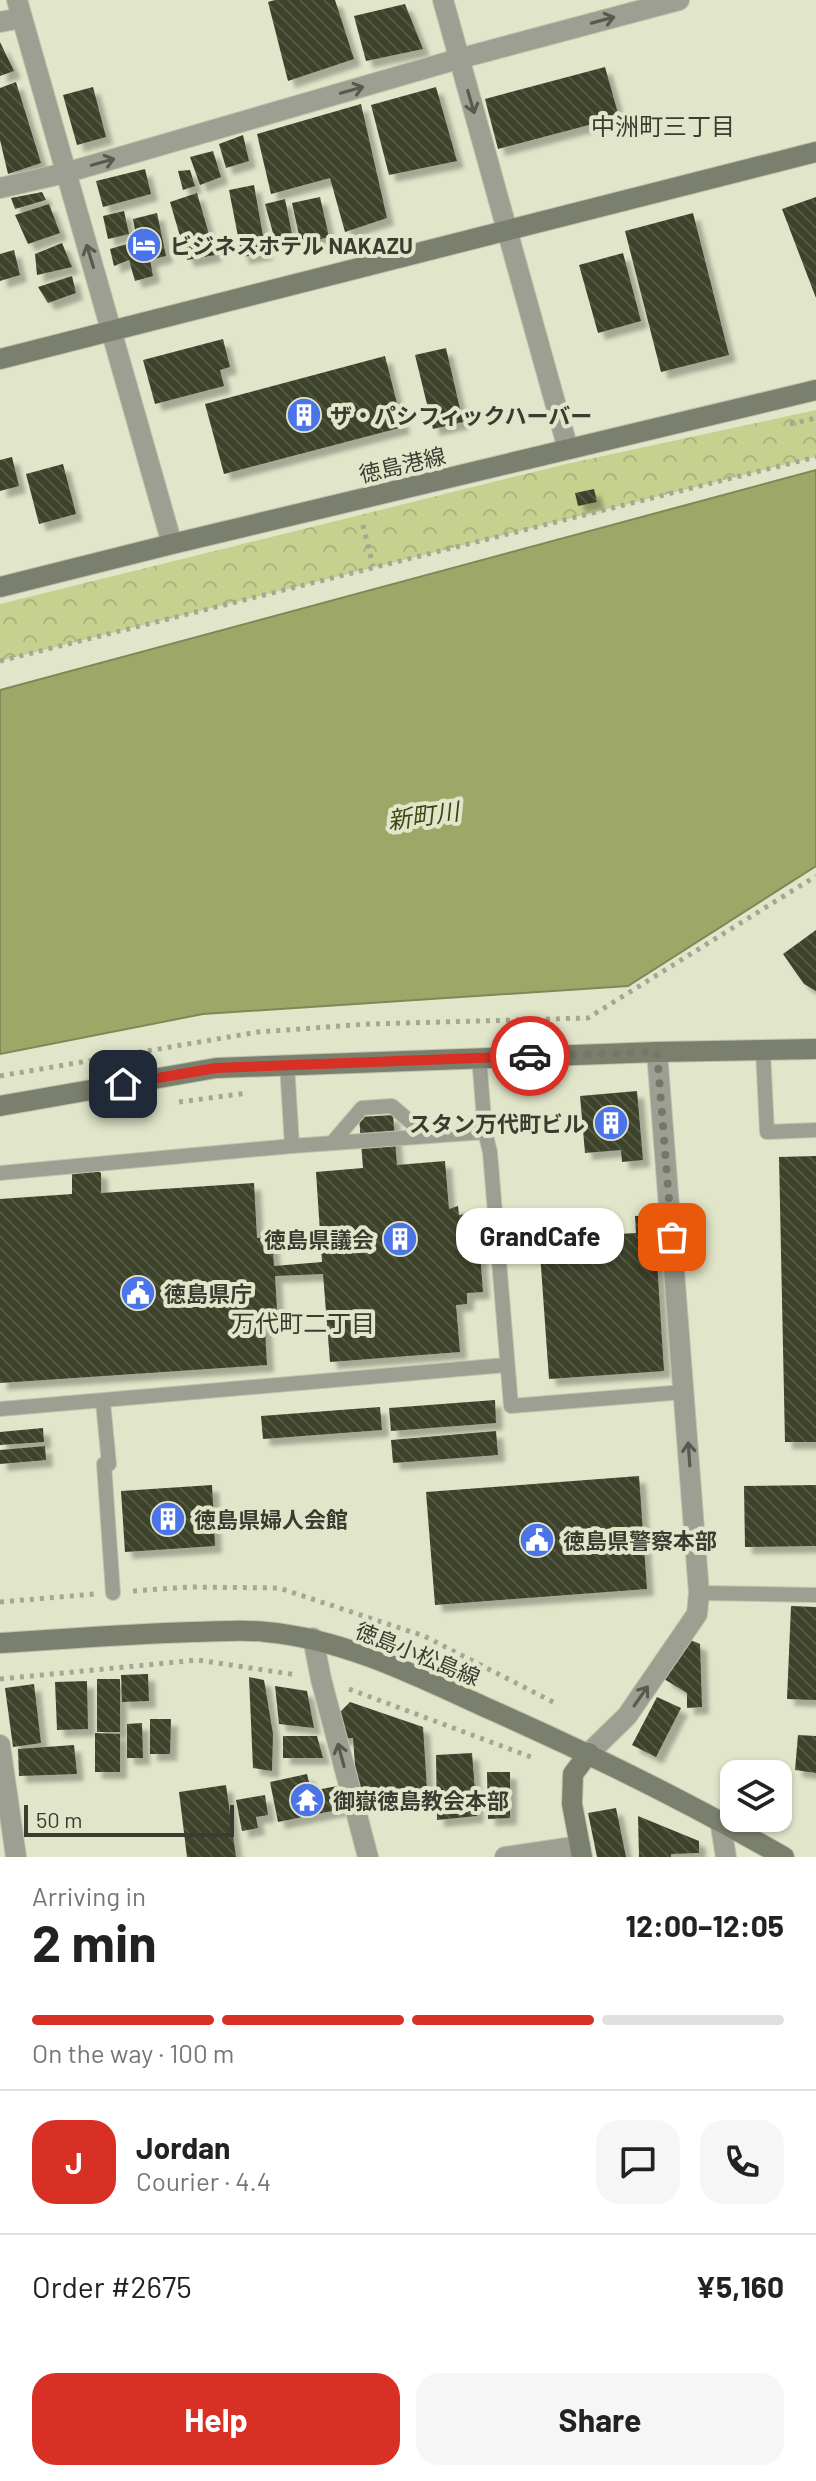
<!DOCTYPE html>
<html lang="en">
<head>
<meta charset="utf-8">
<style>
	body { margin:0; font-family:Barlow,"Noto Sans JP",sans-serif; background:#f6f6f6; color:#222; height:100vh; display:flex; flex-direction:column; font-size:30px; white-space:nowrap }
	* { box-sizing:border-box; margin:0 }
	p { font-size:26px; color:#767676 }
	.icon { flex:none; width:44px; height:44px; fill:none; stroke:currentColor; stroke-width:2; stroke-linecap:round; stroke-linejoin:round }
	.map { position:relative; height:1857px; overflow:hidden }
	.drawer { display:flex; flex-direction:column; background:#fff; flex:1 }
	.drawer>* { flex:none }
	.controls { position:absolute; left:720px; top:1760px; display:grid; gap:16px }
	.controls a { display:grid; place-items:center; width:72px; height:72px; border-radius:16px; background:#fff; box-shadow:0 2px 6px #0004; font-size:40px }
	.scale { position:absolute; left:24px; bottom:20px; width:210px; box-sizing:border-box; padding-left:8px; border:4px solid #393c30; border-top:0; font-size:22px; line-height:28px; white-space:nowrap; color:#393c30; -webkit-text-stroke:6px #e1e6ca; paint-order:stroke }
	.pin { position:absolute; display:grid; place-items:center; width:68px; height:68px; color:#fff; margin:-34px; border-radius:16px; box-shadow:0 4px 12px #0006 }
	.courier { position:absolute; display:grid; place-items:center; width:80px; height:80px; margin:-40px; border:6px solid #d93025; border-radius:50%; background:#fff; color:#222; box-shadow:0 2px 10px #0007 }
	.bubble { position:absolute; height:56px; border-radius:24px; background:#fff; box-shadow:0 2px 6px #0004; font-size:26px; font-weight:700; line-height:56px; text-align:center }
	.summary em { font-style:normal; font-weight:700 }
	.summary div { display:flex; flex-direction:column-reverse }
	.summary { display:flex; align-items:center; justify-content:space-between; height:136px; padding:0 32px }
	h1 { font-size:52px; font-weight:700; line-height:60px }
	.bar { display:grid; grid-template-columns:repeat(4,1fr); gap:12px 8px; align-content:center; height:96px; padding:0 32px }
	.bar i { height:10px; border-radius:6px; background:#e0e0e0 }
	.bar .current { background:#d93025 }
	.bar p { grid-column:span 4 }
	.line { display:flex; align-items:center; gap:20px; padding:0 32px; border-top:2px solid #e0e0e0 }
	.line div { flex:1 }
	.round { display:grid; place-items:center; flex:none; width:84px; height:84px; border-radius:24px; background:#f6f6f6 }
	.cta { display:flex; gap:16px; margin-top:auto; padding:16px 32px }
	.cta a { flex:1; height:92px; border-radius:24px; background:#d93025; color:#fff; font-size:32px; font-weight:700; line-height:92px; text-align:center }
	.cta a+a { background:#f6f6f6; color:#222 }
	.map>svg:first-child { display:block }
</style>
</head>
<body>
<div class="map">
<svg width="816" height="1857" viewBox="0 0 816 1857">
	<defs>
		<pattern id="park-crowns" width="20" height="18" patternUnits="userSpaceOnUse" patternTransform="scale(2)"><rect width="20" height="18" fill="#c6d190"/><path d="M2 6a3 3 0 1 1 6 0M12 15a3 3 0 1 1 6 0" fill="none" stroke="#abb47c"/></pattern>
		<pattern id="building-back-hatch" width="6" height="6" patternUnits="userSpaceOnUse" patternTransform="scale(2)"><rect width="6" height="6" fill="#3e422b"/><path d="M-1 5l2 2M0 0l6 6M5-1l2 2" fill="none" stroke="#525642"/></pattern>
		<filter id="shadow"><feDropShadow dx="7" dy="7" stdDeviation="2" flood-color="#0004"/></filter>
	</defs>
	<rect width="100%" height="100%" fill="#e1e6ca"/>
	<path fill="url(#park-crowns)" d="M816,410V457L0,661V604L566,464Z"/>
	<path fill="#9da868" stroke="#7f8857" stroke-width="2" d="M816,470V866L628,986L203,1014L0,1054V690Z"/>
	<path fill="url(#building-back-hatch)" filter="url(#shadow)" d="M275,0H335L354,59L288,81L268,2Z
		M405,4L423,49L366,61L354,16Z
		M0,42L14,71L0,76Z
		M605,67L619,117L498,149L485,99Z
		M16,82L41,163L8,174L0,140V88Z
		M93,87L106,137L77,145L63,95Z
		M436,87L457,161L389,175L371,105Z
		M361,104L387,218L345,232L330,178L271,194L257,134Z
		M243,135L249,161L226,168L219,144Z
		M213,151L221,177L200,185L190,157Z
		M145,169L151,194L103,207L96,181Z
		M190,170L195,186L183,190L178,171Z
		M254,185L266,253L242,257L229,190Z
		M42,192L46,200L15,209L11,198Z
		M197,193L215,255L187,260L170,202Z
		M320,197L329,237L301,244L292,203Z
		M816,197V298L782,209Z
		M285,199L293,239L276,244L265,204Z
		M49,204L60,233L28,244L15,215Z
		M124,211L129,234L108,239L103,216Z
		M157,213L166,256L150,260L153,276L135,281L129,260L114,266L110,249L137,241L133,219Z
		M693,213L729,355L661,372L625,231Z
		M62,243L72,267L37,275L35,254Z
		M14,250L20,275L0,281V254Z
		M623,253L641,321L598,333L579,265Z
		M72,276L76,293L48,303L38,287Z
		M223,339L230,367L220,370L224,386L155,404L143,360Z
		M446,348L463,422L433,429L415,355Z
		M385,356L403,427L224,474L205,404Z
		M12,457L19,486L0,491V460Z
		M63,464L76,514L39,524L26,474Z
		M594,489L597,502L578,506L575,493Z
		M816,930V991L804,984L783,954Z
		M637,1091L643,1160L622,1162L621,1150L585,1153L580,1096Z
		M393,1115L397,1165L445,1161L449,1209L458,1206L459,1215L477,1213L483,1292L467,1293V1304L456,1305L460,1352L330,1362L323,1274L275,1276L277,1310L264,1311L267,1365L0,1383V1199L72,1194V1174L94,1169L101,1173V1193L254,1183L257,1238L272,1237L274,1266L322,1262L316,1172L363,1168L359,1117Z
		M816,1156V1442H785L779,1157Z
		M654,1215L664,1371L549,1379L539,1239L636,1233L635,1216Z
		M495,1400L496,1423L391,1431L389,1408Z
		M380,1407L382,1430L263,1439L261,1416Z
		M43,1428L44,1442L0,1445V1432Z
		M496,1431L498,1455L393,1463L391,1440Z
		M45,1446L46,1460L0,1464V1450Z
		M639,1476L647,1589L435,1605L426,1492Z
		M212,1485L215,1546L125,1552L121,1491Z
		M816,1485V1546L745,1547L744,1486Z
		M791,1606L816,1607V1700L787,1699Z
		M688,1639L700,1644L702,1707L687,1708V1693L664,1679Z
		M148,1674L149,1701L122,1702L121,1675Z
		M249,1677L264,1680L273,1734L272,1771L253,1768Z
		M97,1679H120V1732H97Z
		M87,1681L88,1729L57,1730L55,1682Z
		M34,1684L41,1743L13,1747L5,1688Z
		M275,1686L307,1691L314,1728L279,1724Z
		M657,1697L681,1708L656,1757L632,1745Z
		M350,1702L423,1727L427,1789L357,1793L353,1738L340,1739L336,1716Z
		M150,1719H171L170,1754H150Z
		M142,1723L143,1758H127V1724Z
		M95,1733L120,1734V1772H95Z
		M798,1735L816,1736V1773L795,1770Z
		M283,1736H317L323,1758H283Z
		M74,1745L77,1774L19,1776L18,1749Z
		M472,1753L477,1816L437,1820L436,1755Z
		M487,1772H510V1818L488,1819Z
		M307,1774L311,1791L337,1786L342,1809L278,1822L270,1782Z
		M226,1785L236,1857H187L179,1792Z
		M265,1795L268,1815L256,1817L258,1828L242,1831L236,1800Z
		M616,1808L626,1857H597L588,1813Z
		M638,1816L699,1841V1853L671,1854V1857H639Z"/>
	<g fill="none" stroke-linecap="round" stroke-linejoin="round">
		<g stroke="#bfc4ab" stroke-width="16">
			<path id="lane" d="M763,1051L767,1132L816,1130
				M287,1064L292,1146
				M480,1069L485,1132L490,1152L511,1406L684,1392
				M332,1143L362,1108L392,1106L427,1136
				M0,1173L292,1146L485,1132
				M103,1402L109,1464H104L113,1593
				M0,1409L506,1365
				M699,1593L816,1595"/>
		</g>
		<g stroke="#bfc4ab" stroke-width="22">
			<path id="street" d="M17,0L172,544
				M443,0L568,449
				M0,22L22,18
				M0,188L65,173L458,59L679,0
				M313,1638L321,1679L368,1857
				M0,1745L16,1857
				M589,1753L627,1716L697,1614L699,1593L657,1052
				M720,1820L726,1857
				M505,1857L580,1846"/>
		</g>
		<g stroke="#bfc4ab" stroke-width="22">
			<path id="secondary" d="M0,359L816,152
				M0,587L172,544L816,390
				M0,1106L216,1068L657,1052L816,1049
				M0,1643C64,1639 129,1634 193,1632C217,1632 242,1629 266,1632C344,1639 417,1676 487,1708C589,1753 688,1802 784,1857
				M582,1857L572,1804L573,1774L589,1753"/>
		</g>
		<path stroke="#a4a892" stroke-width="5" stroke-dasharray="4 6" stroke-linecap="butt" d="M790,424L816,418
			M363,525L373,566
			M0,661L816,457
			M0,1076L258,1032L368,1024L588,1018L816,876
			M179,1102L248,1093
			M133,1591L189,1587L279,1588L424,1636L555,1703
			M0,1602L95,1594
			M0,1679L198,1660L297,1675
			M349,1689L531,1757"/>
		<use href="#lane" stroke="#9d9f93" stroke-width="14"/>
		<use href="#street" stroke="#9d9f93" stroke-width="20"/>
		<use href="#secondary" stroke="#7b7f6d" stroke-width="20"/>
	</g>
	<defs><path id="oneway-shaft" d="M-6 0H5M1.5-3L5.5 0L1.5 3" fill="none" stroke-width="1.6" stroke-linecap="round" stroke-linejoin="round" transform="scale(2)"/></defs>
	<g stroke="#575a4e">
		<use href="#oneway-shaft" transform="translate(603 20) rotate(-15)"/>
		<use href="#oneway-shaft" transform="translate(352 90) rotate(-16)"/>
		<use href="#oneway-shaft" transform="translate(471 102) rotate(74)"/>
		<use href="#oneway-shaft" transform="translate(103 162) rotate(-16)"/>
		<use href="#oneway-shaft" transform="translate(90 256) rotate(-107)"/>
		<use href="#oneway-shaft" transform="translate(689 1454) rotate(-94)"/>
		<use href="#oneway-shaft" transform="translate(641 1696) rotate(-55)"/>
		<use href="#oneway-shaft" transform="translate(341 1755) rotate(-105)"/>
	</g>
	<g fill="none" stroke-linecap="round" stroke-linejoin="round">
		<path stroke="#747866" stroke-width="8" stroke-dasharray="0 14.4" d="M530,1056L657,1052L672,1237"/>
		<path stroke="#d93025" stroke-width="10" d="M123,1084L216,1068L530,1056"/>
	</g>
	<defs>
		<g id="hotel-disc" transform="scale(1.8)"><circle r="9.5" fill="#4a74e7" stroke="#e1e6ca"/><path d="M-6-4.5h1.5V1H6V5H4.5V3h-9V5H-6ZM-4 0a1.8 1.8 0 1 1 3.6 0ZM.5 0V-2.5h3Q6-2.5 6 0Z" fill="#fff"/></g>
		<g id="building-disc" transform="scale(1.8)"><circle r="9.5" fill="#4a74e7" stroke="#e1e6ca"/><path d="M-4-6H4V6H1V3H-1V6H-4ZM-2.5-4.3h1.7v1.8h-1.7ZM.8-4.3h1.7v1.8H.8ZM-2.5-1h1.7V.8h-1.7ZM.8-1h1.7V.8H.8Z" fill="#fff"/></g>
		<g id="civic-disc" transform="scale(1.8)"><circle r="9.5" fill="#4a74e7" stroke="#e1e6ca"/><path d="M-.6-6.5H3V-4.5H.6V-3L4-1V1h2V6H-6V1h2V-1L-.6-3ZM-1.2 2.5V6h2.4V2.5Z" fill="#fff"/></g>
		<g id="temple-disc" transform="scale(1.8)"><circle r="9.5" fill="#4a74e7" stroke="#e1e6ca"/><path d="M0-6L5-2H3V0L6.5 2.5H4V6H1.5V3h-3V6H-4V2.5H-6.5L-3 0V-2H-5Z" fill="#fff"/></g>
	</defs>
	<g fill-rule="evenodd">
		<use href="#hotel-disc" x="144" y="245"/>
		<use href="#building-disc" x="304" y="415"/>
		<use href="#building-disc" x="611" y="1123"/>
		<use href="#building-disc" x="400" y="1239"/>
		<use href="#civic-disc" x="138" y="1293"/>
		<use href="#building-disc" x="168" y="1519"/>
		<use href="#civic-disc" x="537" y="1540"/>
		<use href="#temple-disc" x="307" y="1800"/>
	</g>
	<g text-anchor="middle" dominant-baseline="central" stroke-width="8" stroke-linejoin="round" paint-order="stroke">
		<g font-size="22" font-weight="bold" fill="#393c30" stroke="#e1e6ca" text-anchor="start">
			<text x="170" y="245">ビジネスホテル NAKAZU</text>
			<text x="330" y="415">ザ・パシフィックハーバー</text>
			<text x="585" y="1123" text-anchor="end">スタン万代町ビル</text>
			<text x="374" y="1239" text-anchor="end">徳島県議会</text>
			<text x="164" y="1293">徳島県庁</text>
			<text x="194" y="1519">徳島県婦人会館</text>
			<text x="563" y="1540">徳島県警察本部</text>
			<text x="333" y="1800">御嶽徳島教会本部</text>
		</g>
		<g font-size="22" fill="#393c30" stroke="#e1e6ca">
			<text transform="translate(402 464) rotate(-13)">徳島港線</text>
			<text transform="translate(418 1653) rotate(22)">徳島小松島線</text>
		</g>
		<g font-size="24" fill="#393c30" stroke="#e1e6ca">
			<text x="663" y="125">中洲町三丁目</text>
			<text x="303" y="1322">万代町二丁目</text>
		</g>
		<g font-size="24" font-style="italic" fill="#3e4414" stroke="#e1e6ca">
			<text transform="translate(423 815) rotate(-8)">新町川</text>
		</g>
	</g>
</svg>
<div class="controls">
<a><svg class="icon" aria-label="layers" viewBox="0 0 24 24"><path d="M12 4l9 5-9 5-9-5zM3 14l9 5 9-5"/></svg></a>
</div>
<div class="scale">50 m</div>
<div class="pin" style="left:672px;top:1237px;background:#ea580c"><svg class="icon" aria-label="bag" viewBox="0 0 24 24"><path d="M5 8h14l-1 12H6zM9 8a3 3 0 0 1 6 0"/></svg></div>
<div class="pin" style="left:123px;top:1084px;background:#1f2937"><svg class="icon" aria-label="home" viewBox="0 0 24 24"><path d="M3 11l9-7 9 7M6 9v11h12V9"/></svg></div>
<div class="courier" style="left:530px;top:1056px"><svg class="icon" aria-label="car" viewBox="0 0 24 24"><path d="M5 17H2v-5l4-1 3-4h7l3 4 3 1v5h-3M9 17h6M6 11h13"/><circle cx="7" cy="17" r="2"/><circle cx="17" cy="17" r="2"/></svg></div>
<div class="bubble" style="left:456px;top:1208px;width:168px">GrandCafe</div>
</div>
<section class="drawer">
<div class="summary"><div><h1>2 min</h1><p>Arriving in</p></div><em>12:00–12:05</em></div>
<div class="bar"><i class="current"></i><i class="current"></i><i class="current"></i><i></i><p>On the way · 100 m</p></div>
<div class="line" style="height:144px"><b class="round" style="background:#d93025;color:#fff">J</b><div><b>Jordan</b><p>Courier · 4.4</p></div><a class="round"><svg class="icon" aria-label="chat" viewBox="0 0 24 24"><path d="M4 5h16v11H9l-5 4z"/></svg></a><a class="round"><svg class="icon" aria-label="phone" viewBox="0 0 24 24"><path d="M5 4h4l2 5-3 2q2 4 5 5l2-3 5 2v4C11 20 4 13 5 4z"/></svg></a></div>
<div class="line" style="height:104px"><div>Order #2675</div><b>¥5,160</b></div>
<div class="cta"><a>Help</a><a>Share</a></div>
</section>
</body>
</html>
